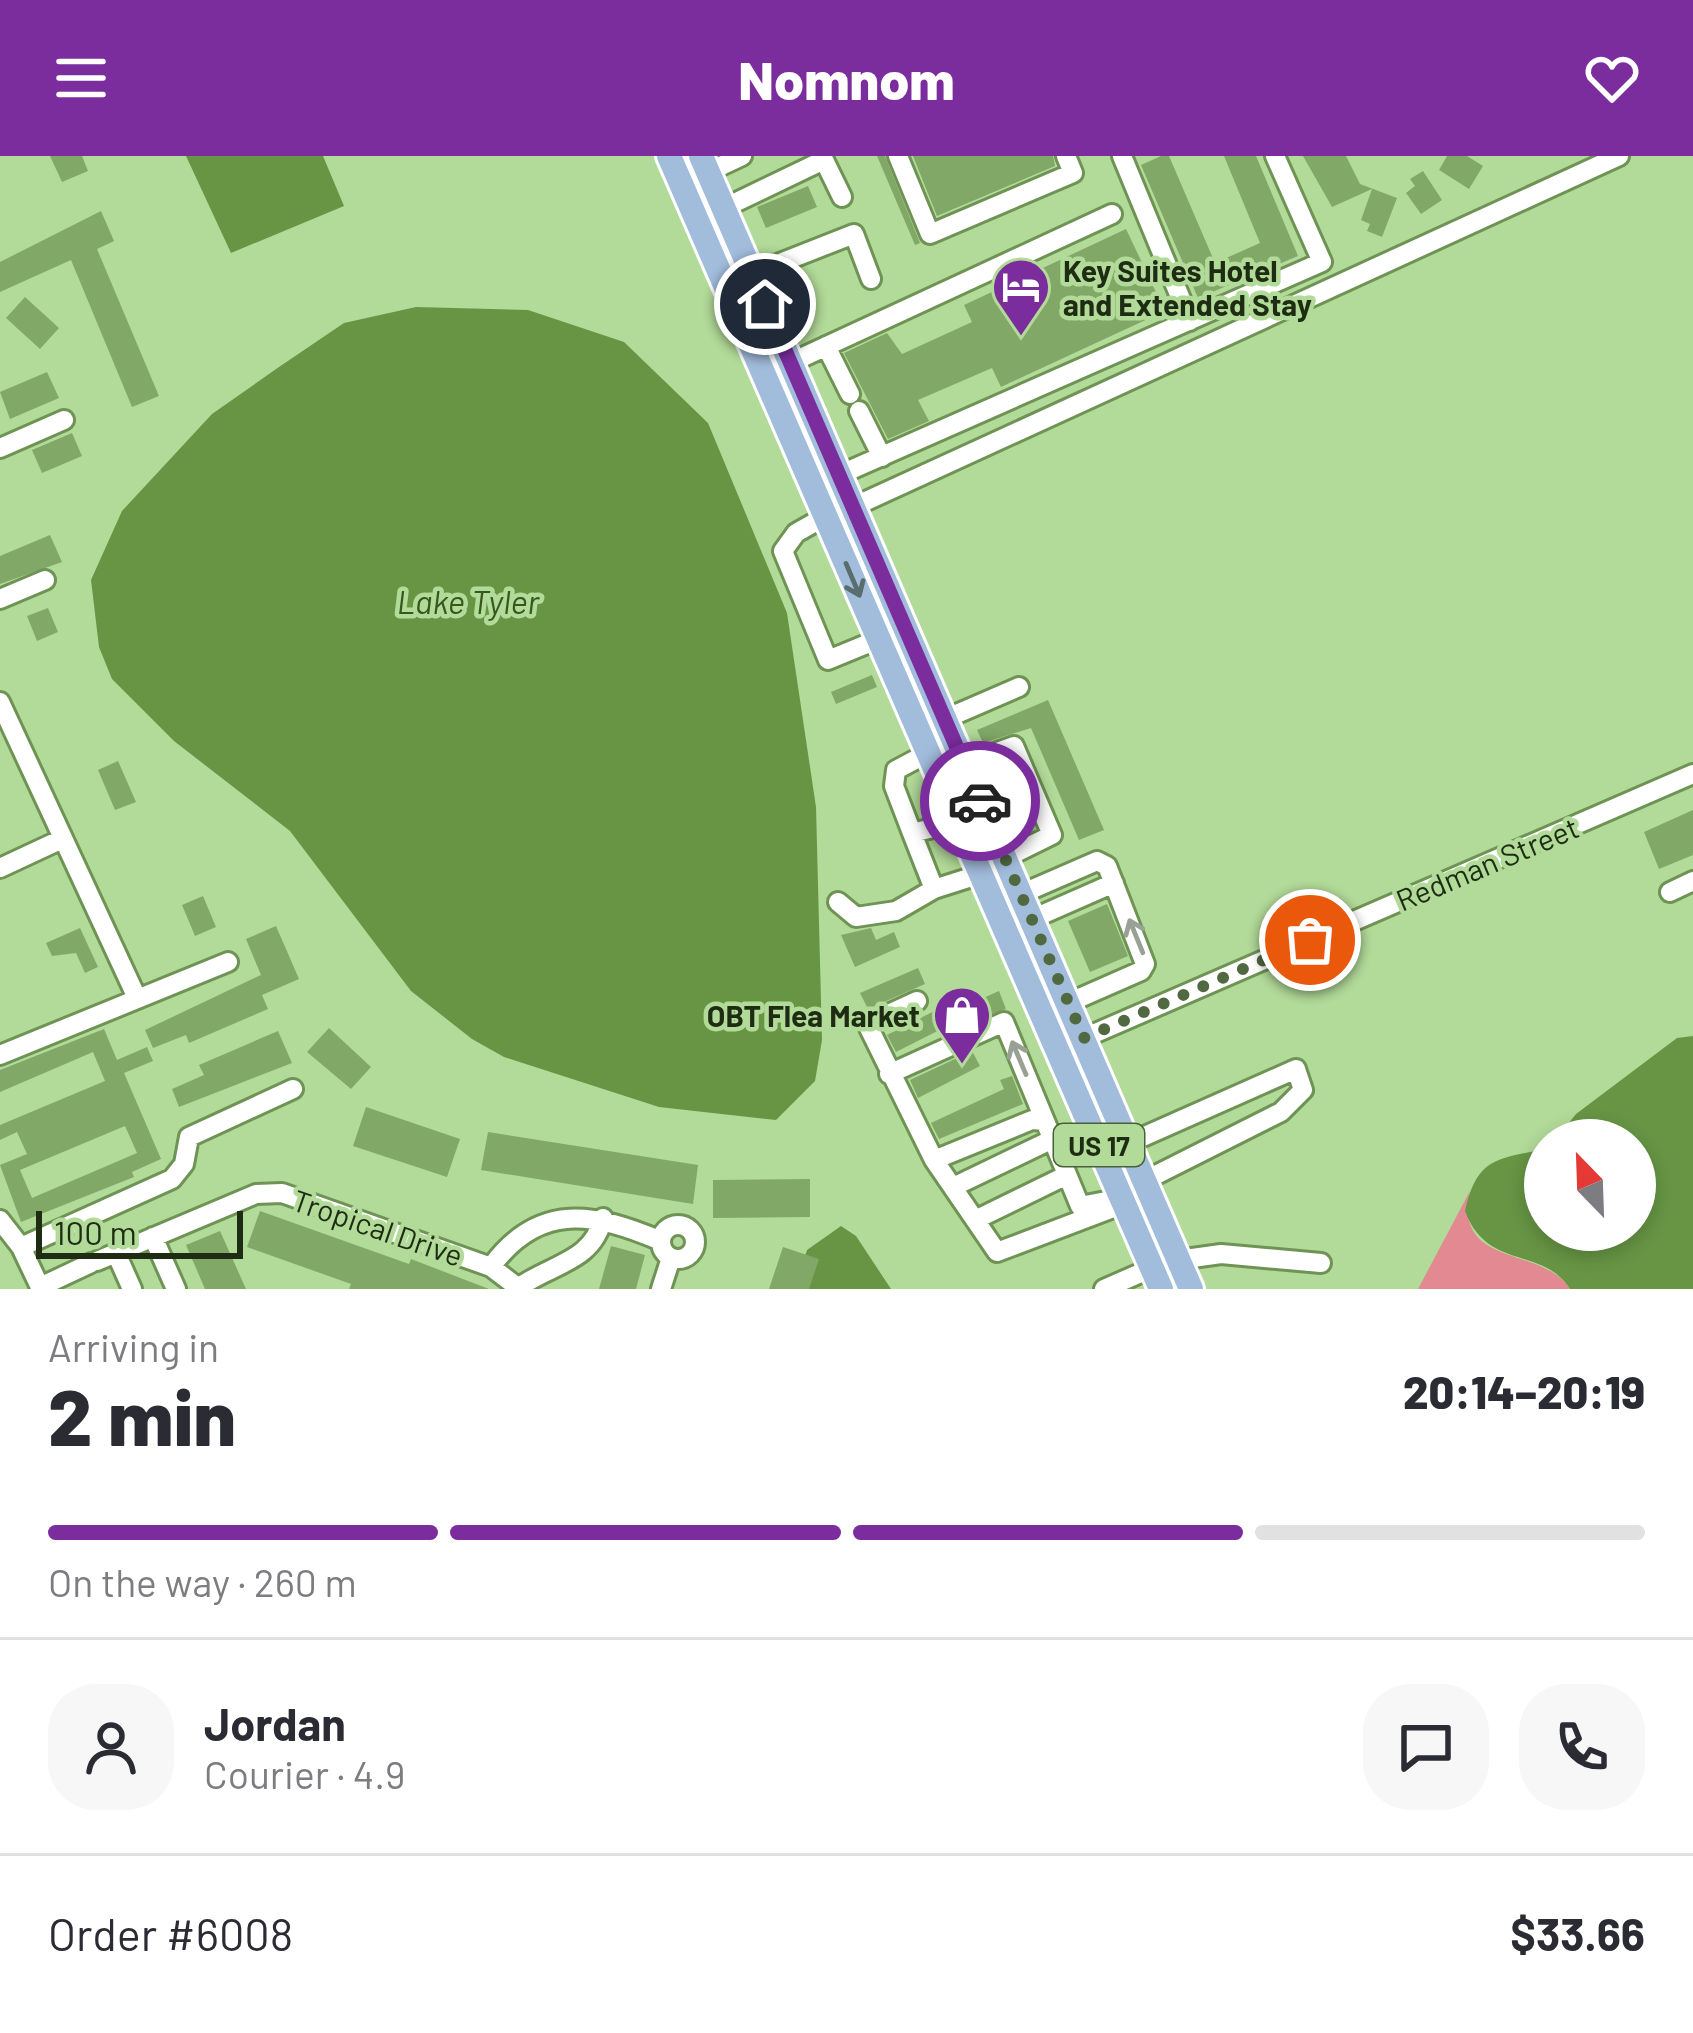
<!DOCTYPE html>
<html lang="en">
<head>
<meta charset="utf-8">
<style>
	body { margin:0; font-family:Barlow,sans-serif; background:#f7f7f7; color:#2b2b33; height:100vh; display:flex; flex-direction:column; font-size:45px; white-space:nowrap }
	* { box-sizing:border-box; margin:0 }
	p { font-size:39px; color:#7c7c81 }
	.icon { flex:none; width:66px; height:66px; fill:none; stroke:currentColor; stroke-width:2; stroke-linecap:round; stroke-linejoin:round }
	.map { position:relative; height:1133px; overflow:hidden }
	.drawer { display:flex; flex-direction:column; background:#fff; flex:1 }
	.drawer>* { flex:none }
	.needle { width:78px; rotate:337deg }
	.controls { position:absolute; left:1524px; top:963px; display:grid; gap:24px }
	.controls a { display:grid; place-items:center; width:132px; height:132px; border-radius:50%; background:#fff; box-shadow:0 6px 18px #0003; font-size:60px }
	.scale { position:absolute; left:36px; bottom:30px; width:207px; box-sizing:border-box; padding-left:12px; border:6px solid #1d2c12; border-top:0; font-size:33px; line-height:42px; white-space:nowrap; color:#1d2c12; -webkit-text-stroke:9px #b2da98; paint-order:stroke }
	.pin { position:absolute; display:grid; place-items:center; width:102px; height:102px; color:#fff; margin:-51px; border:6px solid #fff; border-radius:50%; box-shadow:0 3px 12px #0007 }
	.courier { position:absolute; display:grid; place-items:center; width:120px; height:120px; margin:-60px; border:9px solid #7b2d9e; border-radius:50%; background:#fff; color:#222; box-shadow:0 3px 15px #0007 }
	.headline em { font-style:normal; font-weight:800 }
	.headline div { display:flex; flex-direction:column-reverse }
	.headline { display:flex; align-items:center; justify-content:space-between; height:204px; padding:0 48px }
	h1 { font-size:78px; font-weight:800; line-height:90px }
	.bar { display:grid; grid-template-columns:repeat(4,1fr); gap:18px 12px; align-content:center; height:144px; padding:0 48px }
	.bar i { height:15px; border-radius:9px; background:#e1e1e2 }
	.bar .selected { background:#7b2d9e }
	.bar p { grid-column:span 4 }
	.line { display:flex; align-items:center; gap:30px; padding:0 48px; border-top:3px solid #e1e1e2 }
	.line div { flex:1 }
	.round { display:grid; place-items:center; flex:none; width:126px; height:126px; border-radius:48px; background:#f7f7f7 }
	header { display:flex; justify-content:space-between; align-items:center; height:156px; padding:0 48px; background:#7b2d9e; color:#fff; font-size:54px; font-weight:800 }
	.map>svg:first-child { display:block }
</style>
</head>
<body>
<header><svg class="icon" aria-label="menu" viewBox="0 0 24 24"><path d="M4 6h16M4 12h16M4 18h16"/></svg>Nomnom<svg class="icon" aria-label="heart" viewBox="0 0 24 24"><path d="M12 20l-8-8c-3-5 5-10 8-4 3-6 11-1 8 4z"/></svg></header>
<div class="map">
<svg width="1693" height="1133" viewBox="0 0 1693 1133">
	<rect width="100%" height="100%" fill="#b2da98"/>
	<path fill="#e38992" d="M1470,1035C1453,1113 1542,1089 1570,1133H1418Z"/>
	<path fill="#679544" d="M186,0H323L344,50L231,97Z
		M416,151L528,154L624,186L708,267L787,457L816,651L822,884L815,925L776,964L659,951L504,901L472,883L411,835L290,675L174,585L112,523L99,491L91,424L122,355L212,258L279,211L344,167Z
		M1693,880V1133H1570C1543,1090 1487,1115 1465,1055C1477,1001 1498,1003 1545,993V1074H1635V984H1555L1576,958L1677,882Z
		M841,1070L856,1080L891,1133H794L807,1094Z"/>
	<path fill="#82a868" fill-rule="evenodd" d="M50,0H82L88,15L62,26Z
		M877,0H885L920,87L915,89Z
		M913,0H1053L1055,10L937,60Z
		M1161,0H1169L1215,107L1260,87L1224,0H1256L1298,100L1198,142L1141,9Z
		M1303,0H1346L1360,28L1397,42L1382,81L1367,75L1370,68L1361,64L1372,33L1332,51Z
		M1447,0H1467L1483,10L1469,33L1439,14Z
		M1423,15L1442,44L1421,58L1406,37L1415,30L1410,23Z
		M808,30L817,51L766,72L757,51Z
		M101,55L114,85L97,93L159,240L132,251L71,104L0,136V106Z
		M1126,73L1165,155L1001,231L992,212L918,244L929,265L888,283L844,197L887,177L902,198L972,166L964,149Z
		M25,141L59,172L40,193L6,162Z
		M47,216L59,242L10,263L0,236Z
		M72,277L82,300L42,317L32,294Z
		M50,379L62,406L0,428V400Z
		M48,452L58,476L37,485L27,460Z
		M872,519L877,531L836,548L831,536Z
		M1048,544L1104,674L1079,684L1031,572L983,587L977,574Z
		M118,605L136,646L115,654L98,614Z
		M1693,654V699L1659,713L1644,676Z
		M203,740L216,771L195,780L182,749Z
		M1107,748L1128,800L1090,816L1068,765Z
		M276,770L299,823L262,839L268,853L189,887L186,879L153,892L145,874L261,819L246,783Z
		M80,772L98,811L85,817L76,797L52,800L46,787Z
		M871,772L876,784L894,776L900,791L855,811L841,779Z
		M918,812L925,828L868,853L860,837Z
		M999,835L1006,853L974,865L971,858L896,896L887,879L950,847L954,855Z
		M329,872L371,911L351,933L307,896Z
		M104,873L117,904L147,891L153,905L124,917L161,1003L132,1016L134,1021L21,1066L0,1009L27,998L17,976L0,984V969L105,925L93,896L0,936V914ZM125,970L137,997L32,1042L20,1014Z
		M278,875L292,907L179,951L172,933L204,919L199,909Z
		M972,895L980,910L918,942L910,924Z
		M1012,920L1023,948L939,983L931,967L1004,933L1000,924Z
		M366,951L460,983L447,1021L353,990Z
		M488,976L698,1009L693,1048L481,1014Z
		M810,1023V1061L713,1062V1024Z
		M260,1055L409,1108L411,1103L489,1133H349L351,1128L247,1091Z
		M220,1075L246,1133H205L186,1089Z
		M611,1090L645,1099L636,1133H599Z
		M783,1091L819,1103L809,1133H769Z"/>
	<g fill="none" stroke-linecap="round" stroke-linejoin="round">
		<g stroke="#6e9354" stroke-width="24">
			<path id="minor" d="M898,0L930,78L1073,17L1066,0
				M1122,0L1190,165
				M708,16L742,0
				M724,52L824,4L842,41
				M752,118L854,78L871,123
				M826,190L850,238
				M790,207L1112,58
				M859,255L882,301
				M0,292L64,264
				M839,319L1322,106L1275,0
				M853,351L1619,0
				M826,360L796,377L783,395L828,504L879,483
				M0,443L45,424
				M0,546L137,842
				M945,563L1019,531
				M928,597L896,614L894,630L912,677L958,666
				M964,608L1014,590L1052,679L1005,702
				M912,677L934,733L981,718
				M0,712L60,684
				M1670,736L1693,725
				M1021,738L1097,705L1107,710L1145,808L1141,815L1068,847
				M838,746L856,761L896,755L934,733
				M1032,763L1114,727
				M917,845L867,868L934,1004
				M1084,882L1693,618
				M0,899L228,806
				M889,918L1004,866L1045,965
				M1032,964L1045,965L1080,1050L1122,1042L1113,1052L997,1096L934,1004Z
				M1129,987L1296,913L1303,934L1281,956L1144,1025
				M953,1031L1053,983
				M0,1064L21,1091
				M975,1064L1067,1019
				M661 1086a17 17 0 1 1 34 0a17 17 0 1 1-34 0Z
				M153,1081L176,1133
				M116,1097L132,1133
				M1178,1104L1221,1098L1321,1107
				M97,1105L256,1038L282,1037L491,1111L520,1133
				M91,1107L40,1131L21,1091L172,1023L184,1008L189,981L293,933
				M491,1111C539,1045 595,1057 661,1085
				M518,1132C552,1107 592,1107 603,1062
				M661,1133L671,1102
				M1104,1133L1152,1112"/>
		</g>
		<g stroke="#fff" stroke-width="30">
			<path id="major" d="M669,0L1161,1133
				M701,0L1191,1133"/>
		</g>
		<use href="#minor" stroke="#fff" stroke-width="18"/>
		<use href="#major" stroke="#a2bcdc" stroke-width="24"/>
	</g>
	<defs><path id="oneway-shaft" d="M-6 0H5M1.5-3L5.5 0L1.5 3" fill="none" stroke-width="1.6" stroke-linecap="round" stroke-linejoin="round" transform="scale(3)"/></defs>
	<use stroke="#596d6d" href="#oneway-shaft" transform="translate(853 424) rotate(67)"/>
	<g stroke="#99a094">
		<use href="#oneway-shaft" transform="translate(1136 780) rotate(-112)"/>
		<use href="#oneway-shaft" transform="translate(1019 902) rotate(-113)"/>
	</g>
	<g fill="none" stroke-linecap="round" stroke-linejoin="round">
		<path stroke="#516941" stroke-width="12" stroke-dasharray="0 21.6" d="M980,645L1084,882L1310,784"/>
		<path stroke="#7b2d9e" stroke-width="15" d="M765,148L980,645"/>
	</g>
	<defs>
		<g id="hotel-pin" transform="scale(3)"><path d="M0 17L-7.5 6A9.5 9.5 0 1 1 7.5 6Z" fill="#7b2d9e" stroke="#b2da98"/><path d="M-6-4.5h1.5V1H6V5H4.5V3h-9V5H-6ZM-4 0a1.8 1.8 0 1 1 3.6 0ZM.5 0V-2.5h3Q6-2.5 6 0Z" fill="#fff"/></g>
		<g id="shop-pin" transform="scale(3)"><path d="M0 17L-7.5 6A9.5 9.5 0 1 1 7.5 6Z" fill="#7b2d9e" stroke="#b2da98"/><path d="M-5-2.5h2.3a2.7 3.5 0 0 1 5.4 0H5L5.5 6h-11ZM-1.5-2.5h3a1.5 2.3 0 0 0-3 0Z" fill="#fff"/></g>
	</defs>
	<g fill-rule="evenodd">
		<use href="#hotel-pin" x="1021" y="131"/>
		<use href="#shop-pin" x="962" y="859"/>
	</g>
	<g text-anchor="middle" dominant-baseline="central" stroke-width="9" stroke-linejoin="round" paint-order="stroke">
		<rect fill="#b2da98" stroke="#4a603a" stroke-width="3" x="1054" y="968" width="90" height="42" rx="9"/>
		<g font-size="27" font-weight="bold" fill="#1d2c12">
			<text x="1099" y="989">US 17</text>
		</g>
		<g font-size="30" font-weight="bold" fill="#1d2c12" stroke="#b2da98" text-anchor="start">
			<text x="1063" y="114">Key Suites Hotel<tspan x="1063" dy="34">and Extended Stay</tspan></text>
			<text x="920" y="859" text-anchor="end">OBT Flea Market</text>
		</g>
		<g font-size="30" fill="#1d2c12" stroke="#b2da98">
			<text transform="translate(1487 707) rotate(-23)">Redman Street</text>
			<text transform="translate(378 1071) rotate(19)">Tropical Drive</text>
		</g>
		<g font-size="33" font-style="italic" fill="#38571e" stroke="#b2da98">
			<text x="468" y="445">Lake Tyler</text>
		</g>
	</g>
</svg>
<div class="controls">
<a><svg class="needle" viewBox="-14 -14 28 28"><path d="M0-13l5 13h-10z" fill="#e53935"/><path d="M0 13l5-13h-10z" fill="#7c7c81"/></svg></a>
</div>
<div class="scale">100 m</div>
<div class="pin" style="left:1310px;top:784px;background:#ea580c"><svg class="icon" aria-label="bag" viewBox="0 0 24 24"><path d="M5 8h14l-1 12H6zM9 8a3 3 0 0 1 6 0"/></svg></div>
<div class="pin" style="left:765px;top:148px;background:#1f2937"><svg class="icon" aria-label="home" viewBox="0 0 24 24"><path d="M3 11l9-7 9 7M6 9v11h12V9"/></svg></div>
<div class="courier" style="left:980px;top:645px"><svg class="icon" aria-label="car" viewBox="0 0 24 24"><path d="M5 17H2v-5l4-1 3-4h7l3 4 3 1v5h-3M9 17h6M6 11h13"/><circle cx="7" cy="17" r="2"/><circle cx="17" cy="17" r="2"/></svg></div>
</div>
<section class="drawer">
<div class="headline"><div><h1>2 min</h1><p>Arriving in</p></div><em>20:14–20:19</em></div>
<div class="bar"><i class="selected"></i><i class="selected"></i><i class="selected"></i><i></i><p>On the way · 260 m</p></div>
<div class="line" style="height:216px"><a class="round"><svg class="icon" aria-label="person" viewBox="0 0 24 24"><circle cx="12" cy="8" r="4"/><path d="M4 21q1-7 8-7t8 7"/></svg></a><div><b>Jordan</b><p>Courier · 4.9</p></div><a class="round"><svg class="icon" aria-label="chat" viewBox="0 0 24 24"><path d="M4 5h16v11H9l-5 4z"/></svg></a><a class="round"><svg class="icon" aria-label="phone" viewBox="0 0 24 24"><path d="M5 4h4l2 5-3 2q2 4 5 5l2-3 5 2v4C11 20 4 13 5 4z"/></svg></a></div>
<div class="line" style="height:156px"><div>Order #6008</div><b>$33.66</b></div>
</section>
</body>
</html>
